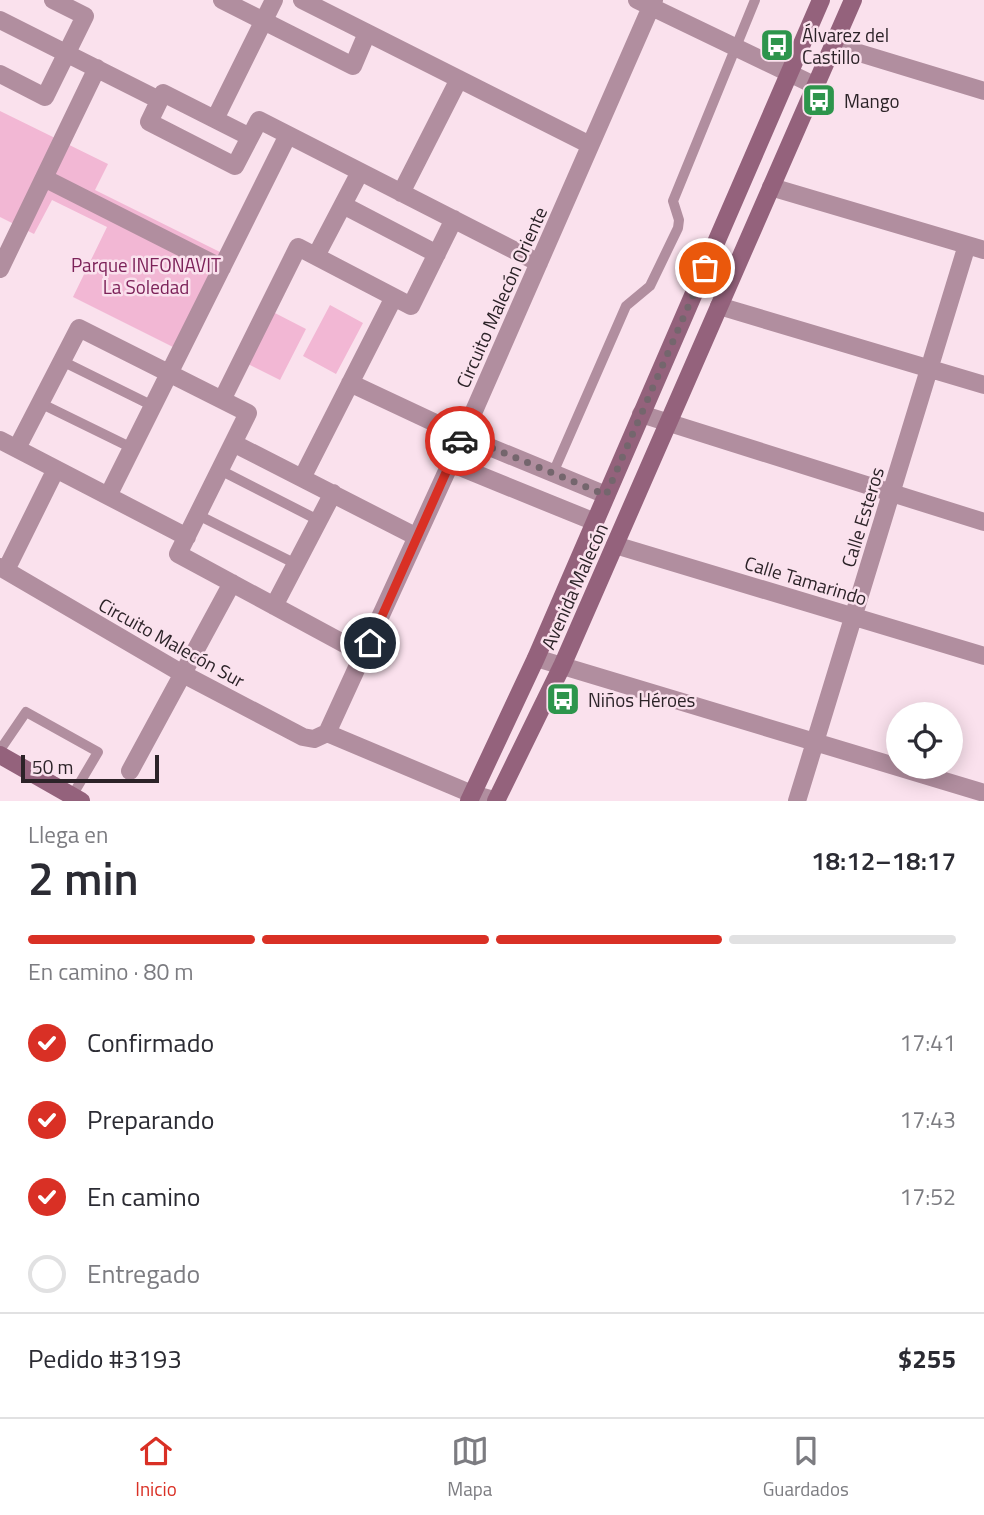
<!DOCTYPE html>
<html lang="es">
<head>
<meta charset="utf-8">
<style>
	body { margin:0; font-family:"Titillium Web",sans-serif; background:#f7f7f7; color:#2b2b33; height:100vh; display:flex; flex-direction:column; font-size:26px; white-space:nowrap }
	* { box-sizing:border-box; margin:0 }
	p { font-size:23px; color:#7c7c81 }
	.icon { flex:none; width:38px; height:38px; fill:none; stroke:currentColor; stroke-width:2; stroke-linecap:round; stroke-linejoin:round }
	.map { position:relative; height:801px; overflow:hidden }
	.drawer { display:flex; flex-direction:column; background:#fff; flex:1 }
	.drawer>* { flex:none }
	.tools { position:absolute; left:886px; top:702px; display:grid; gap:14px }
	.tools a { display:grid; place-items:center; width:77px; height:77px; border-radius:50%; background:#fff; box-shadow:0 4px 18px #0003; font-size:35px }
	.scale { position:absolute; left:21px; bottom:18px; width:138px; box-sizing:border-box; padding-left:7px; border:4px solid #2c2328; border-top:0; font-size:19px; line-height:24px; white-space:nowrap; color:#2c2328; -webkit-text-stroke:5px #fae1ed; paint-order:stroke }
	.pin { position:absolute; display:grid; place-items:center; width:60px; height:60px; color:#fff; margin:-30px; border:4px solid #fff; border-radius:50%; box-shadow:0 2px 7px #0007 }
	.courier { position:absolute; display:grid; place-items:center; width:70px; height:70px; margin:-35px; border:5px solid #d93025; border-radius:50%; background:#fff; color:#222; box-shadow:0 2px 9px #0007 }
	.head em { font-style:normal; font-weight:600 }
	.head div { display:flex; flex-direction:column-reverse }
	.head { display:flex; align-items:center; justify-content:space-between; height:119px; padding:0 28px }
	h1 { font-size:46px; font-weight:600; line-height:52px }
	.bar { display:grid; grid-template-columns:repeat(4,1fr); gap:10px 7px; align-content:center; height:84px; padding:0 28px }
	.bar i { height:9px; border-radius:5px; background:#e1e1e2 }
	.bar .on { background:#d93025 }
	.bar p { grid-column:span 4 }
	.line { display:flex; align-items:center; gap:18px; padding:0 28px; border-top:2px solid #e1e1e2 }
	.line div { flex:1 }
	ol { padding:0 28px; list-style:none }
	li { display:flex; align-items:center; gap:21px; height:77px }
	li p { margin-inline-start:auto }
	li .icon { padding:7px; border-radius:50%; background:#d93025; color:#fff; stroke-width:4 }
	li:last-child { color:#7c7c81 }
	li i { width:38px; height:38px; border:4px solid #e1e1e2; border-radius:50% }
	.menu { display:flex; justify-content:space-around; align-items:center; height:98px; border-top:2px solid #e1e1e2; background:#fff; font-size:19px; color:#7c7c81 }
	.menu a { display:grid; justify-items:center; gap:4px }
	.menu .on { color:#d93025 }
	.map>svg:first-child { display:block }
</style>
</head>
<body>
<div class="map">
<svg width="984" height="801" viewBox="0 0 984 801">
	<rect width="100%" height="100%" fill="#fae1ed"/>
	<path fill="#f2b7d4" d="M0,111L108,164L95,190L222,253L175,348L73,297L107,227L52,200L34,234L0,217Z
		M330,305L363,323L336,374L303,356Z
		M273,312L306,329L280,380L246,363Z"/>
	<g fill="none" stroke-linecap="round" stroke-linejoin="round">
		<path stroke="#b18e9f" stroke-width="10" d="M62,361L153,406
			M40,403L132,448
			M220,470L318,520
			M553,473L626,306L650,286L678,228L679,220L673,201L755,0
			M198,515L296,564
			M0,750L26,712L98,752L72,796"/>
		<path stroke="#b18e9f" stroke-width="18" d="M222,0L353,66L367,33
			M302,0L590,145
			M637,0L816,86
			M0,20L159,100
			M833,45L984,91
			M0,74L45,97L85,16L53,0
			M215,119L274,0
			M250,137L163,93L149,122L235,166L259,120L539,263
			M44,178L222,268
			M771,187L984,250
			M401,193L459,79
			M343,205L437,254
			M316,256L360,172
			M0,269L97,68
			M719,306L984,385
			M350,383L463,436L606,495
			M222,400L298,247L411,306L454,219
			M641,414L984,522
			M0,440L187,537
			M233,443L417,537
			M17,448L79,328L248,413L178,554L365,655
			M450,463L595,522
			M302,478L394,297
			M108,496L288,135
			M615,545L984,656
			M0,567L183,674L303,737L314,739L327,733
			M6,570L56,469
			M274,606L333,493
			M536,658L984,793
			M327,733L463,436L654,0
			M327,733L472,794L497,801
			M130,771L232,583
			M797,801L967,245"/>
		<path stroke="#94627c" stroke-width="18" d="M0,755L81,801
			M469,801L536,658L821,0
			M496,801L562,666L853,0"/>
	</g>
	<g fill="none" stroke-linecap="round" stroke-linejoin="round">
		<path stroke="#74666d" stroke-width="7" stroke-dasharray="0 12.6" d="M460,441L463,436L606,495L705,268"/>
		<path stroke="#d93025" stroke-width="9" d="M370,643L460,441"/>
	</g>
	<defs>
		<g id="bus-square" transform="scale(1.75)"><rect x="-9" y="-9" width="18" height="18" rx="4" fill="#2d954c" stroke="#fae1ed"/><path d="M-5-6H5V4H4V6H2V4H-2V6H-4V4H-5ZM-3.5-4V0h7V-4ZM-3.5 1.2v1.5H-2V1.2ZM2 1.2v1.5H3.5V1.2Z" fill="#fff"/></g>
	</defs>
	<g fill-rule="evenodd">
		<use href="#bus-square" x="777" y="45"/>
		<use href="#bus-square" x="819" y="100"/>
		<use href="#bus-square" x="563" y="699"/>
	</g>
	<g text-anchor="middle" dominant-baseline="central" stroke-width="5" stroke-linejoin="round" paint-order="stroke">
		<g font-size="19" fill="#2c2328" stroke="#fae1ed" text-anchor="start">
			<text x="802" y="34">Álvarez del<tspan x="802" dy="22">Castillo</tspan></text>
			<text x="844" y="100">Mango</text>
			<text x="588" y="699">Niños Héroes</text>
		</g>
		<g font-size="19" fill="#7c2259" stroke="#fae1ed">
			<text x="146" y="264">Parque INFONAVIT<tspan x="146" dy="22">La Soledad</tspan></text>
		</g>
		<g font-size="19" fill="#2c2328" stroke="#fae1ed">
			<text transform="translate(501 297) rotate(-66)">Circuito Malecón Oriente</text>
			<text transform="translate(862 517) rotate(-73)">Calle Esteros</text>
			<text transform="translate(806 580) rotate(17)">Calle Tamarindo</text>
			<text transform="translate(574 586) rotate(-66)">Avenida Malecón</text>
			<text transform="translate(172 642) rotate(29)">Circuito Malecón Sur</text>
		</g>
	</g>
</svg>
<div class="tools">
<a><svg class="icon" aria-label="locate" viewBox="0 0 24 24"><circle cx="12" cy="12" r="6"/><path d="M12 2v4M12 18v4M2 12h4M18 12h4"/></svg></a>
</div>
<div class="scale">50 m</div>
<div class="pin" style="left:705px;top:268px;background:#ea580c"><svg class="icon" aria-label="bag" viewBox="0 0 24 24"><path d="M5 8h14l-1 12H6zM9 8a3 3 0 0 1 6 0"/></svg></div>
<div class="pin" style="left:370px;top:643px;background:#1f2937"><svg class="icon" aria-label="home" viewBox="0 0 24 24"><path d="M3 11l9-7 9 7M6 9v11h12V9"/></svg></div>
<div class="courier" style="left:460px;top:441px"><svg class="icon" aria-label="car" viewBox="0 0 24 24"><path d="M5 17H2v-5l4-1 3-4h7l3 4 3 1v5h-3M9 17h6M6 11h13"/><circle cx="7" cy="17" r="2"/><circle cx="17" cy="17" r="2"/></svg></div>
</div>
<section class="drawer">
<div class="head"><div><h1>2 min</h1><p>Llega en</p></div><em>18:12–18:17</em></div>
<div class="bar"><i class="on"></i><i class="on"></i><i class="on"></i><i></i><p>En camino · 80 m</p></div>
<ol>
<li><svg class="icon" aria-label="check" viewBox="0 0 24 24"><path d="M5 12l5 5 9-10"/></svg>Confirmado<p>17:41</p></li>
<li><svg class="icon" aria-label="check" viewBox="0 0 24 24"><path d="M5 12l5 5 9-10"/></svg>Preparando<p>17:43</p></li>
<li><svg class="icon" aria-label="check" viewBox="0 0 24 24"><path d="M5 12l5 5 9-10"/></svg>En camino<p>17:52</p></li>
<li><i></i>Entregado</li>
</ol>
<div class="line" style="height:91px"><div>Pedido #3193</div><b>$255</b></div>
</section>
<nav class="menu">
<a class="on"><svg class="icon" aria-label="home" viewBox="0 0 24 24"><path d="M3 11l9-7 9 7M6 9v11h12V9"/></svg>Inicio</a>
<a><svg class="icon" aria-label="map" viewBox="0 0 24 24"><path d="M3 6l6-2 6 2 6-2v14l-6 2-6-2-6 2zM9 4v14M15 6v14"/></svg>Mapa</a>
<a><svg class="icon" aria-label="saved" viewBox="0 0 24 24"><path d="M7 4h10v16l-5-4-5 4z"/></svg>Guardados</a>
</nav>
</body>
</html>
